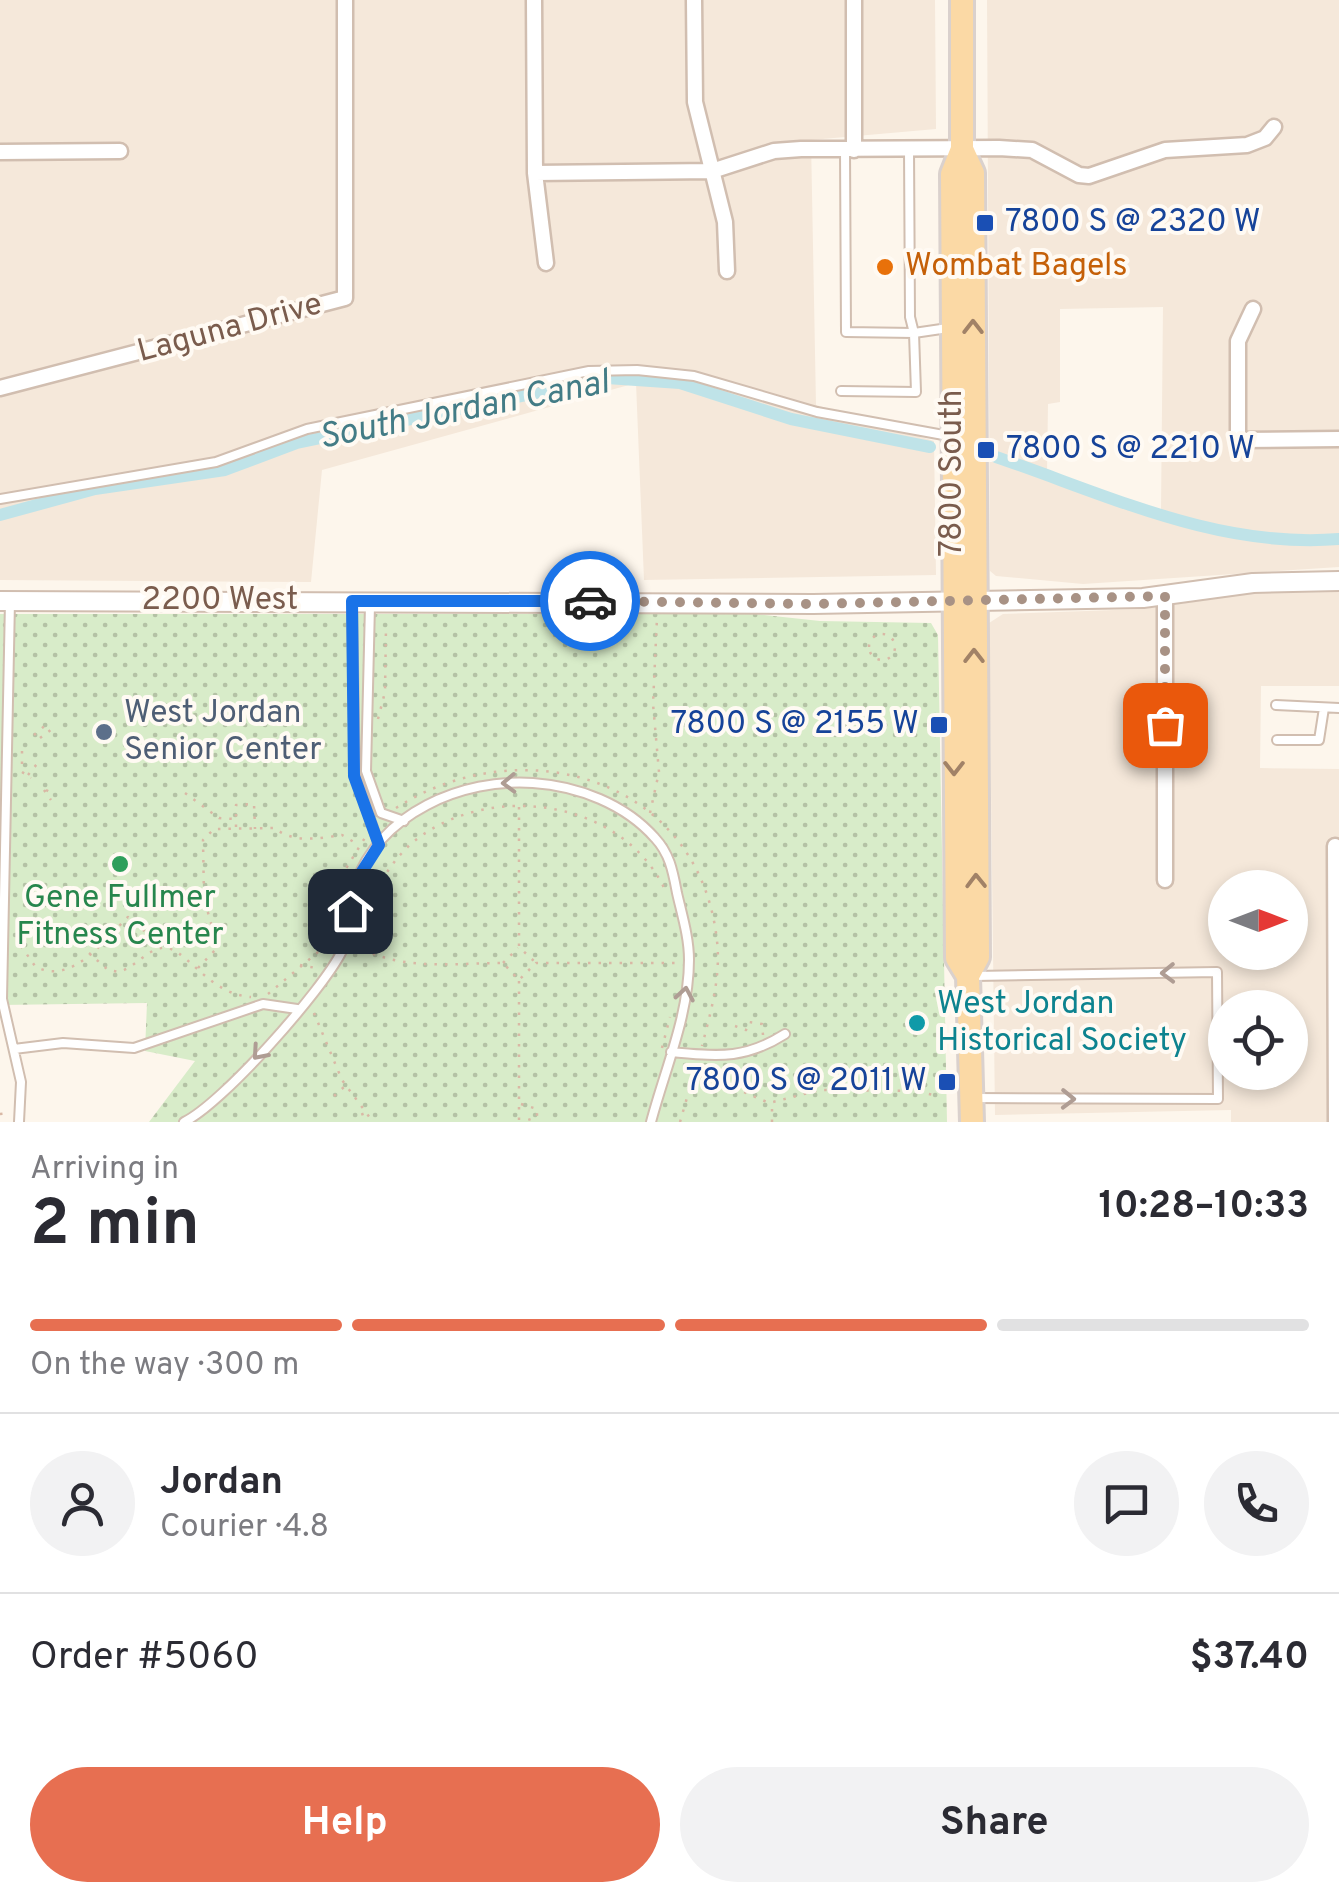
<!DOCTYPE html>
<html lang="en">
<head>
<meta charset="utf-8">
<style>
	body { margin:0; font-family:Overpass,sans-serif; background:#f2f2f3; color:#2b2b33; height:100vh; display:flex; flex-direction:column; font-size:38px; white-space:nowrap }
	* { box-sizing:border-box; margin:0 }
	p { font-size:32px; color:#7c7c81 }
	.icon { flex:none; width:55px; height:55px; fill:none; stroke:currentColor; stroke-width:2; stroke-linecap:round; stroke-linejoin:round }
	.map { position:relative; height:1122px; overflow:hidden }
	.panel { display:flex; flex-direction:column; background:#fff; flex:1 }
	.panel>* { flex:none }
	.needle { width:65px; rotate:90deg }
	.buttons { position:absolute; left:1208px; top:870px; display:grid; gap:20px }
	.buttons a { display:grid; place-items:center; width:100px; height:100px; border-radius:50%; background:#fff; box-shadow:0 5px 15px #0003; font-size:50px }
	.pin { position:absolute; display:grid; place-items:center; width:85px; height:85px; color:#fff; margin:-42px; border-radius:20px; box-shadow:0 5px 15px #0006 }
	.courier { position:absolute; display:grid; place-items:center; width:100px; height:100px; margin:-50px; border:8px solid #1a73e8; border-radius:50%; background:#fff; color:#222; box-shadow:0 2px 12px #0007 }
	.headline em { font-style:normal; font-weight:700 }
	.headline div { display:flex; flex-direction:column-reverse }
	.headline { display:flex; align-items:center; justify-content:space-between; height:170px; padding:0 30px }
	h1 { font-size:65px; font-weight:700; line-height:75px }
	.bar { display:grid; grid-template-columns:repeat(4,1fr); gap:15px 10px; align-content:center; height:120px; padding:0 30px }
	.bar i { height:12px; border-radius:8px; background:#e1e1e2 }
	.bar .current { background:#e76f51 }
	.bar p { grid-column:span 4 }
	.line { display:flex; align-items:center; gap:25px; padding:0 30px; border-top:2px solid #e1e1e2 }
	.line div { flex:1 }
	.round { display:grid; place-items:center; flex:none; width:105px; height:105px; border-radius:52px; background:#f2f2f3 }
	.button { display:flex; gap:20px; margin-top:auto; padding:20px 30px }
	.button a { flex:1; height:115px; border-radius:60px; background:#e76f51; color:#fff; font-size:40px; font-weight:700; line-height:115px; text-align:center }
	.button a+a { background:#f2f2f3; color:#2b2b33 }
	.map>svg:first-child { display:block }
</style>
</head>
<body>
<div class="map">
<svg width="1339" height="1122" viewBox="0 0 1339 1122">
	<defs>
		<pattern id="park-dots" width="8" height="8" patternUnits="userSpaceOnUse" patternTransform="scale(2.5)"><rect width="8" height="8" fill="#d8ecc9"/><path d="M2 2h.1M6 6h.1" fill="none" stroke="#b4c2a5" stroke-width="1.8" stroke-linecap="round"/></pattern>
	</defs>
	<rect width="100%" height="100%" fill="#fdf6ec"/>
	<path fill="#f5e8da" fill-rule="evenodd" d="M0,0H935L936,129L811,140L816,405L934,441L936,575L644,580L636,383L322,470L311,582L0,580Z
		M987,0H1339V567L1083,584L996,576L990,571ZM1163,307L1161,510L1047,473L1048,404L1060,402V309Z
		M1339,592V686H1261L1260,768L1339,769V1122H1231V1110L995,1115L989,623L1003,614L1143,609L1255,593ZM1225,888H1290V952H1225ZM1225,1008H1290V1072H1225Z"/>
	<path fill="url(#park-dots)" d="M0,614H756L820,621L931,623L938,635L947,1122H149L195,1061L145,1051L147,1003L0,1005Z"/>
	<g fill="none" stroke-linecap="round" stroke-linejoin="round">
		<path stroke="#bfe3e8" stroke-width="12" d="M996,457C1108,495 1218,549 1339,539
			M0,515L95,489L225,470L297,443L607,378L680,383L791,419L930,447"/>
		<g stroke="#d1beb0" stroke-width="12">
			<path id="service" d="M909,149L910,317L914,333L948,328
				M841,391L916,392L914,333L846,332L845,150
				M0,499L216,462L307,429L589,371L637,370L694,376L817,412L949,436
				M10,601L2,999L21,1082L19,1122
				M352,605L355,775L379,845
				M370,605L366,771L381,813L404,821
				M1276,705L1339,708
				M1277,740H1319L1324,708
				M975,976L1217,972L1218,1099L975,1098
				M14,1049L63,1043L134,1048L263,1004L297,1009
				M671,1052C718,1056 744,1060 785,1034
				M184,1122C222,1104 322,991 342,951C353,930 347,906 355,885C379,813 463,778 533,783C578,786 625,804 655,838C670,854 673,872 677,893C682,915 689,937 689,960C689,1015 665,1069 651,1122"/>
		</g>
		<g stroke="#d1beb0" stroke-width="19">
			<path id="minor" d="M534,0L535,173L546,263
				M694,0L695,102L725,222L727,271
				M854,0V150
				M0,152L120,151
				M535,173L712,171L774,151L801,149L999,148L1032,150L1079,175L1089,176L1165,150L1247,145L1265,138L1274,127
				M1253,309L1238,341V440L1339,439
				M0,388L345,298V0
				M1165,595V880
				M1335,846L1336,1122"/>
		</g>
		<g stroke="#d1beb0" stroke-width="22">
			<path id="tertiary" d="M0,601L813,604L1143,598L1253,583L1339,581"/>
		</g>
		<g stroke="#dad1cd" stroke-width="28">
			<path id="primary" d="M962,0V149L952,174L957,958L968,976
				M962,149L973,173L978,957L968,976L972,1122"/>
		</g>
		<path stroke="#d9b8a5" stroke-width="2.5" stroke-dasharray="2.5 8" stroke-linecap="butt" d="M869 647a13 13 0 1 1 26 0a13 13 0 1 1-26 0Z
			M378,719L385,692L386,627
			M34,735L48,723
			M40,738L52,729
			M22,751V772L31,778
			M28,775L41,759
			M44,790L51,800
			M46,790L55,795
			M185,793L219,818L235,819
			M519,807V947L535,962
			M396,808C522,727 700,778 717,941C721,977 711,1011 702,1046
			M650,813L659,772L653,704L657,618
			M236,827V805L254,804L255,829
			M359,928C372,897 386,866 412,843C487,780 624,798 666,892
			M354,944C398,972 453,963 503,963L519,980L536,963H677
			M21,946L35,966C71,987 104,940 128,917L162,946
			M89,953L108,970L119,972C135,967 146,951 161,948C184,943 206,994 251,997
			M503,963L518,948
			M300,965L316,968
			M198,968L218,947L204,899L203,840L214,829L275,828C293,844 321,838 342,835L359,845
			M519,981V1122
			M268,994L330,942L342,875L366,836
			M314,1013L342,1080L373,1122
			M735,1026L746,1030L749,1022L762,1024L763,1035
			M662,1048L670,1017
			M696,1071L769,1103L820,1090L915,1091L938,1096
			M334,1096L344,1087
			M521,1104L537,1109V1117L522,1122
			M362,1113L365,1122
			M0,1114L9,1113
			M680,1122L697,1063
			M772,1122V1104"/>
		<use href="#service" stroke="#fff" stroke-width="8"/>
		<use href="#minor" stroke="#fff" stroke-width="14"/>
		<use href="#tertiary" stroke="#fff" stroke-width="18"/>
		<use href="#primary" stroke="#fbd9a5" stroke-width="22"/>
	</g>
	<defs><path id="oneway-chevron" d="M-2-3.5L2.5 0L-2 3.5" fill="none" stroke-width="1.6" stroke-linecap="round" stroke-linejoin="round" transform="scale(2.5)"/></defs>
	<g stroke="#a18267">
		<use href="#oneway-chevron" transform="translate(973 327) rotate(-90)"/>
		<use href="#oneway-chevron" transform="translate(974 656) rotate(-90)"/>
		<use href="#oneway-chevron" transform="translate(954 768) rotate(90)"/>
		<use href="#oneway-chevron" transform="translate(976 881) rotate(-91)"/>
	</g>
	<g stroke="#af9d94">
		<use href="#oneway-chevron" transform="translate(509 783) rotate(178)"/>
		<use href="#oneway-chevron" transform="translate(1168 973) rotate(179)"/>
		<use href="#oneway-chevron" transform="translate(685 994) rotate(-80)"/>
		<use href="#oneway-chevron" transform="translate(259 1053) rotate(131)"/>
		<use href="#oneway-chevron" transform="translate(1068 1099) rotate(1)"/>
	</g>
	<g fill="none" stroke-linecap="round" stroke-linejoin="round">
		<path stroke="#a89285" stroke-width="10" stroke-dasharray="0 18" d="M590,601L814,604L1165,596V725"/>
		<path stroke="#1a73e8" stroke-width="12" d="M350,911L356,881L379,845L354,776L352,601H590"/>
	</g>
	<g fill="#1a4fb4" stroke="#fffaf3" stroke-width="4">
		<rect x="975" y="213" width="20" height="20" rx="5"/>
		<rect x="976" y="440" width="20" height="20" rx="5"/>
		<rect x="929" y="715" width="20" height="20" rx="5"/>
		<rect x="937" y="1072" width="20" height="20" rx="5"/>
	</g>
	<circle fill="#e8710a" stroke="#fffaf3" stroke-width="4" cx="885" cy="267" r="10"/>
	<circle fill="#5c6f8a" stroke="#fffaf3" stroke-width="4" cx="104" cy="732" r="10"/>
	<circle fill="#2e9e5b" stroke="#fffaf3" stroke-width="4" cx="120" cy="864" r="10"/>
	<circle fill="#0f9aa8" stroke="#fffaf3" stroke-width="4" cx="917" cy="1023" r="10"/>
	<g text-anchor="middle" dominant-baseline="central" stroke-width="8" stroke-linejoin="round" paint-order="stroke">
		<g font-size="32" fill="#164399" stroke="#fffaf3" text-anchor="start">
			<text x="1005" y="223">7800 S @ 2320 W</text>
			<text x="1006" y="450">7800 S @ 2210 W</text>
			<text x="919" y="725" text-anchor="end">7800 S @ 2155 W</text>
			<text x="927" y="1082" text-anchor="end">7800 S @ 2011 W</text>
		</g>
		<g font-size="32" fill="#c56008" stroke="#fffaf3" text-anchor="start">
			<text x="905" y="267">Wombat Bagels</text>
		</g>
		<g font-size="32" fill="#7a5c4d" stroke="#fffaf3">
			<text transform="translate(230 329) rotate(-15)">Laguna Drive</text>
			<text transform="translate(953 473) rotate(-90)">7800 South</text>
			<text x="220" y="601">2200 West</text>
		</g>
		<g font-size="32" fill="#4e5e75" stroke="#fffaf3" text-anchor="start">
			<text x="124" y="714">West Jordan<tspan x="124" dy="37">Senior Center</tspan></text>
		</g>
		<g font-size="32" fill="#27864d" stroke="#fffaf3">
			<text x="120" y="899">Gene Fullmer<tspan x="120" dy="37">Fitness Center</tspan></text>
		</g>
		<g font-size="32" fill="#0d838f" stroke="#fffaf3" text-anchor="start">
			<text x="937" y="1005">West Jordan<tspan x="937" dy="37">Historical Society</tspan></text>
		</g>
		<g font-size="35" font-style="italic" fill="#437c86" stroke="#fffaf3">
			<text transform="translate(464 411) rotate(-11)">South Jordan Canal</text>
		</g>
	</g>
</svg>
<div class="buttons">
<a><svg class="needle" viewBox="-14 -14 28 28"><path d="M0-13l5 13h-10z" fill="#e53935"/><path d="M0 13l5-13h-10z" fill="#7c7c81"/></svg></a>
<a><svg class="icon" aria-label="locate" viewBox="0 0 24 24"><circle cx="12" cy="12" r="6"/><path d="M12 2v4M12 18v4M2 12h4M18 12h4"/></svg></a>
</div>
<div class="pin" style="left:1165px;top:725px;background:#ea580c"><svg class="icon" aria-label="bag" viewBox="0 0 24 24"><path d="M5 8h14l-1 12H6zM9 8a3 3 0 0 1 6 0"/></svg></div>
<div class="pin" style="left:350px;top:911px;background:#1f2937"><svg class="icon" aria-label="home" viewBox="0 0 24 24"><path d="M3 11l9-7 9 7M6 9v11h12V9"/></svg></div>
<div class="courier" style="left:590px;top:601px"><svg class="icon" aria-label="car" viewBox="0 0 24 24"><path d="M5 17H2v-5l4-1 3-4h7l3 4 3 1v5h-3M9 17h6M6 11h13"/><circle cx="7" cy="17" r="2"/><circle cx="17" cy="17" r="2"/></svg></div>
</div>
<section class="panel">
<div class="headline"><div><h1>2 min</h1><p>Arriving in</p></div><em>10:28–10:33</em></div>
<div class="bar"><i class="current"></i><i class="current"></i><i class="current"></i><i></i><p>On the way · 300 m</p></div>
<div class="line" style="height:180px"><a class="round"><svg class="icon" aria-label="person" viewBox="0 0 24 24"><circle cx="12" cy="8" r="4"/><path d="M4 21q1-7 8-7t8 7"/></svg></a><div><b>Jordan</b><p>Courier · 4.8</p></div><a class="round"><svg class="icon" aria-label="chat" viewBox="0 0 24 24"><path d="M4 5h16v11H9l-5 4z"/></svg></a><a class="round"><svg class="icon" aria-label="phone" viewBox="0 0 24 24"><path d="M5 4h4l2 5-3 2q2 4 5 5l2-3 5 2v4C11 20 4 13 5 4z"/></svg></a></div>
<div class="line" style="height:130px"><div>Order #5060</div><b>$37.40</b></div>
<div class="button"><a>Help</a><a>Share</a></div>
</section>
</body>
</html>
